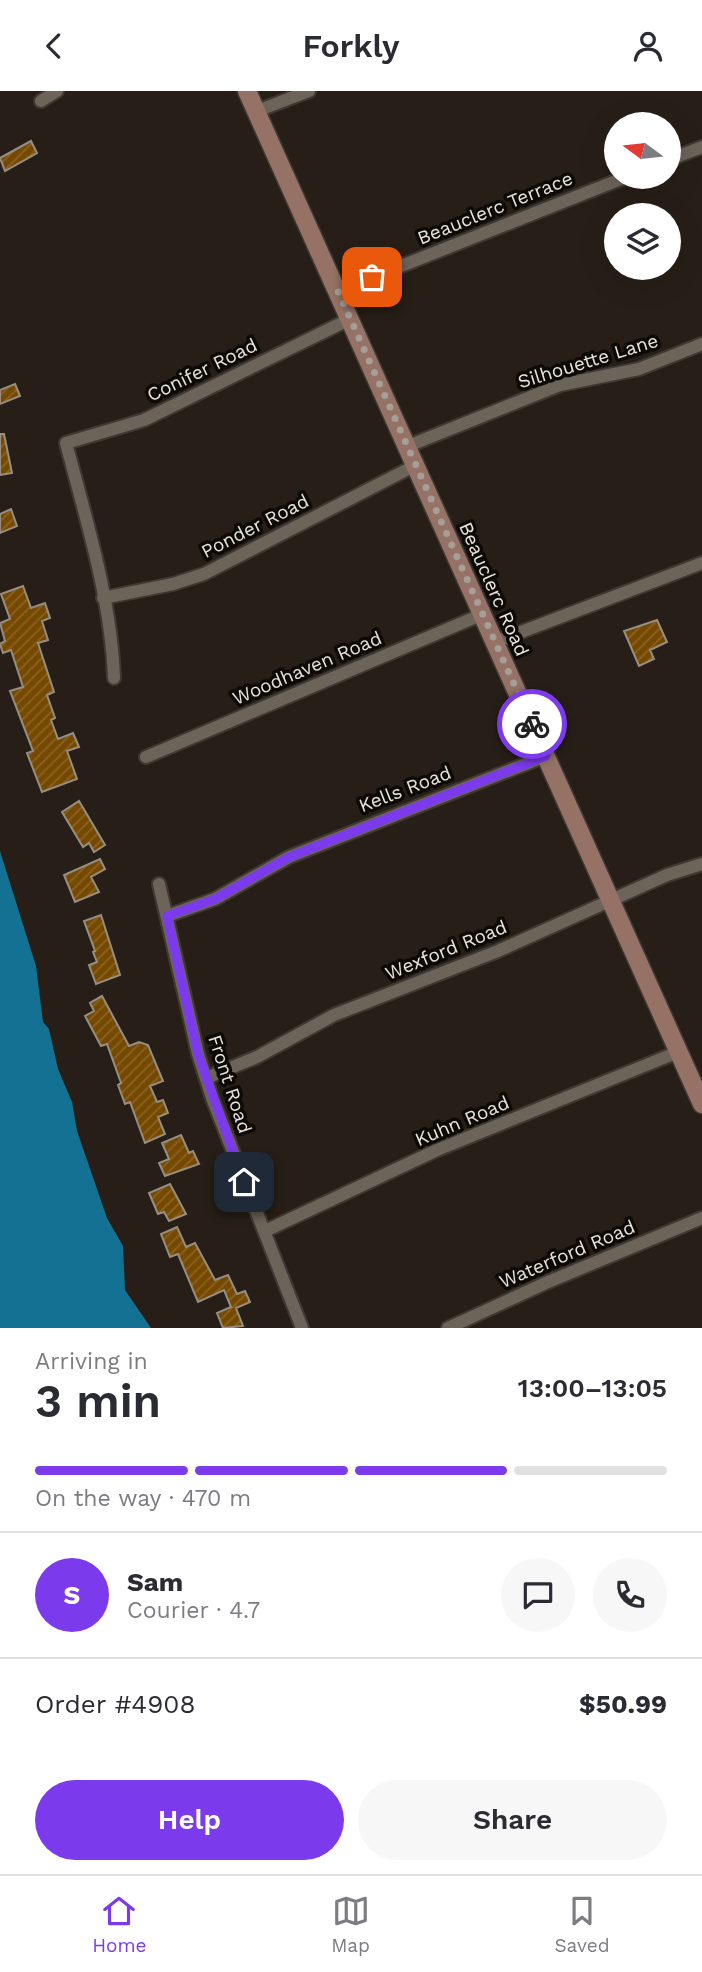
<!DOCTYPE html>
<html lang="en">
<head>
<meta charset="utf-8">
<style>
	body { margin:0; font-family:"Work Sans",sans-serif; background:#f7f7f7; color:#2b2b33; height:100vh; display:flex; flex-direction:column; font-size:26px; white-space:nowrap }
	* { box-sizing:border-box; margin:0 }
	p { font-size:23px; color:#7c7c81 }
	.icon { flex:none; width:38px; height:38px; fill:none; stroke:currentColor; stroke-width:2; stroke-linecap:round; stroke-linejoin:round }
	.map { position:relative; height:1237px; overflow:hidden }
	.side { display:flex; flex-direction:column; background:#fff; flex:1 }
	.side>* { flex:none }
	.needle { width:46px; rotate:285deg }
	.fabs { position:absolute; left:604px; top:21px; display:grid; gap:14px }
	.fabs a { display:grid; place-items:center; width:77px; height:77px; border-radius:50%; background:#fff; box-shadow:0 7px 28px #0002; font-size:35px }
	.pin { position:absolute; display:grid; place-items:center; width:60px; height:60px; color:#fff; margin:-30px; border-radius:14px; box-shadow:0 4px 10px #0006 }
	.courier { position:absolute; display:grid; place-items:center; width:70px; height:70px; margin:-35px; border:5px solid #7c3aed; border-radius:50%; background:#fff; color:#222; box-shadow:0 2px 9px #0007 }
	.summary em { font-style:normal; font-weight:600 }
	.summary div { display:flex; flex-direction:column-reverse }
	.summary { display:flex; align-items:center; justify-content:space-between; height:119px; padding:0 35px }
	h1 { font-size:46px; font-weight:600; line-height:52px }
	.bar { display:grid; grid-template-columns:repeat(4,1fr); gap:10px 7px; align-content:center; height:84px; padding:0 35px }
	.bar i { height:9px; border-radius:5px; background:#e1e1e2 }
	.bar .on { background:#7c3aed }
	.bar p { grid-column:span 4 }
	.line { display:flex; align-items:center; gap:18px; padding:0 35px; border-top:2px solid #e1e1e2 }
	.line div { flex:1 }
	.round { display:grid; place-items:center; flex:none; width:74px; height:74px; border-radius:37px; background:#f7f7f7 }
	.action { display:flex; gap:14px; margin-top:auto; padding:14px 35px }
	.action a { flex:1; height:80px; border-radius:42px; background:#7c3aed; color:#fff; font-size:28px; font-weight:600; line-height:80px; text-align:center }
	.action a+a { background:#f7f7f7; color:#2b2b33 }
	header { display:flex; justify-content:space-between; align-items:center; height:91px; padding:0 35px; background:#fff; font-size:32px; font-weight:600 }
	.menu { display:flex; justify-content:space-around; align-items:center; height:98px; border-top:2px solid #e1e1e2; background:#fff; font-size:19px; color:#7c7c81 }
	.menu a { display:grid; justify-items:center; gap:4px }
	.menu .on { color:#7c3aed }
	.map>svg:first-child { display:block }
</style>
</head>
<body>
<header><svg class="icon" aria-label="back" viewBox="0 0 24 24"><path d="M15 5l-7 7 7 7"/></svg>Forkly<svg class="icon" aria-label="person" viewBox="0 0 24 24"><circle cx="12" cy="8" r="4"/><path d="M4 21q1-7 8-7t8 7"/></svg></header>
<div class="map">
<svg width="702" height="1237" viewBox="0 0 702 1237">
	<defs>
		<pattern id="building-hatch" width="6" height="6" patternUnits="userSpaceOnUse" patternTransform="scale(1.75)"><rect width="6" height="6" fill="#754900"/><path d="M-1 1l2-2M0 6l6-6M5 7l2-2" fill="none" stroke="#896325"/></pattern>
	</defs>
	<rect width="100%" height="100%" fill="#271f17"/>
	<path fill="#137293" d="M0,760L36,875L43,931L49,938L58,978L72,1011L77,1040L107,1127L123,1155L125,1199L151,1237H0Z"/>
	<path fill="url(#building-hatch)" stroke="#978e83" stroke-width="2" d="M31,50L37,62L5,80L0,67Z
		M15,293L20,305L0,313V299Z
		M0,343H4L12,382L0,384Z
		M11,418L17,435L0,442V423Z
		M23,495L31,517L45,512L50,527L42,530L48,549L38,552L54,601L47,604L55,627L51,629L58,648L73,642L79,656L67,660L77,688L42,701L27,662L33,660L10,600L23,596L11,559L3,562L0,553L5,550L0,532L10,528L1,503Z
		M657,529L667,551L650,559L654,568L639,575L624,540Z
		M79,710L105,754L94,761L89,752L83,756L62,721Z
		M100,768L105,778L91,786L99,801L75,811L64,784Z
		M101,824L120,884L96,893L89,874L97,871L93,861L95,860L84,830Z
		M102,905L129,955L139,951L148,954L163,990L150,995L157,1011L163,1009L168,1022L158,1026L165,1043L145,1052L130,1011L125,1013L118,994L121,992L107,953L101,955L85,925L94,920L90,912Z
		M181,1044L189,1062L193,1060L199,1073L165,1085L159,1072L169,1068L162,1052Z
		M170,1093L186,1123L169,1130L164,1121L158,1123L149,1102Z
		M177,1136L186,1156L195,1152L215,1189L228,1184L237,1203L245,1200L250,1211L236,1217L243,1235L223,1237L217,1222L231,1216L224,1199L198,1211L178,1163L170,1166L161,1143Z"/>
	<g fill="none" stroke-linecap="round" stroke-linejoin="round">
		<g stroke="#403933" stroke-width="16">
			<path id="street" d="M41,10L57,0
				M257,20L309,0
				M668,69L702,56
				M338,200L626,86
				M408,355L560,294L639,278L702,253
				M103,507L173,493L204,483L416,374
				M495,551L702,472
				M114,587C111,508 86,428 66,352L144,329L350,228
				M146,666L483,523
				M159,793L198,963L212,1007L302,1237
				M167,825L215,808L289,766L546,665
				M206,987L257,966L334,924L498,860L667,784L702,773
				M265,1140L437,1059L678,961
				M448,1237L548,1191L702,1127"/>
		</g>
		<g stroke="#403933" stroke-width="21">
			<path id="secondary" d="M247,0L702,1013"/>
		</g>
		<use href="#street" stroke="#6c6359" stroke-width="12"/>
		<use href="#secondary" stroke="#957265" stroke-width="18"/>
	</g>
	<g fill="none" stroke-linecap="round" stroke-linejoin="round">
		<path stroke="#a59f98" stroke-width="7" stroke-dasharray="0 12.6" d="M372,186L338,200L532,633"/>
		<path stroke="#7c3aed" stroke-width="9" d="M244,1091L198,963L167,825L215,808L289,766L546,665L532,633"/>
	</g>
	<g text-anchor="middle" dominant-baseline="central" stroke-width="7" stroke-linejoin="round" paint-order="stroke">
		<g font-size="19" fill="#e9e4de" stroke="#0d0a06">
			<text transform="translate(495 117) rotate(-22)">Beauclerc Terrace</text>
			<text transform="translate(588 270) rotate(-17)">Silhouette Lane</text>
			<text transform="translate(202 279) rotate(-26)">Conifer Road</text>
			<text transform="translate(255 435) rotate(-27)">Ponder Road</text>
			<text transform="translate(494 498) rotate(66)">Beauclerc Road</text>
			<text transform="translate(307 577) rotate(-23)">Woodhaven Road</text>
			<text transform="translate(405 698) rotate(-21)">Kells Road</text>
			<text transform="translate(446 859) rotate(-22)">Wexford Road</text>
			<text transform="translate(230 993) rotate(72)">Front Road</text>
			<text transform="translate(462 1030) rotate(-23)">Kuhn Road</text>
			<text transform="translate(567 1163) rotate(-23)">Waterford Road</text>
		</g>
	</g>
</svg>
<div class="fabs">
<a><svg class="needle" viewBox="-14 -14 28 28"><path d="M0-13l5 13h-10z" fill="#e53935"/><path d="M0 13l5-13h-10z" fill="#7c7c81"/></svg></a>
<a><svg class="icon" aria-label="layers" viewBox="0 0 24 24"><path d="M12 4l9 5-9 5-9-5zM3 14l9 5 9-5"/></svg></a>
</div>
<div class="pin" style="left:372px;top:186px;background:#ea580c"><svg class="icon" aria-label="bag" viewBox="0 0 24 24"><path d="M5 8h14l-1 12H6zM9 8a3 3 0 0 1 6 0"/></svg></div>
<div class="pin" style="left:244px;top:1091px;background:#1f2937"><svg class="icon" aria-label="home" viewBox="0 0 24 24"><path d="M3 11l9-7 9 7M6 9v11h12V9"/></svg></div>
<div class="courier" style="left:532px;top:633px"><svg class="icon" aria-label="bike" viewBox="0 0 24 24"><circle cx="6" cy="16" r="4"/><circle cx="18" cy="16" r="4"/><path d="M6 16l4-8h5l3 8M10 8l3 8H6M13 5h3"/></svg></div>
</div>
<section class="side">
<div class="summary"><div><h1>3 min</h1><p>Arriving in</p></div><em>13:00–13:05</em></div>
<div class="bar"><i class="on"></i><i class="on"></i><i class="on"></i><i></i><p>On the way · 470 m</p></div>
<div class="line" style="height:126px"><b class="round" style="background:#7c3aed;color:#fff">S</b><div><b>Sam</b><p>Courier · 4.7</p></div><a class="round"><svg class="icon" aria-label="chat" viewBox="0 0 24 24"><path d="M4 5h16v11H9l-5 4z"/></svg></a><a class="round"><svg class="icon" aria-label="phone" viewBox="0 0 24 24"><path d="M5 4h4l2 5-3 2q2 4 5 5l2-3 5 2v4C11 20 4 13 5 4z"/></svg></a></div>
<div class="line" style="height:91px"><div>Order #4908</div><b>$50.99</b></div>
<div class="action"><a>Help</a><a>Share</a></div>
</section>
<nav class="menu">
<a class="on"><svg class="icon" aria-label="home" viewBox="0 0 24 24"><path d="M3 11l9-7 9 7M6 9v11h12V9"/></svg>Home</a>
<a><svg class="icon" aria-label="map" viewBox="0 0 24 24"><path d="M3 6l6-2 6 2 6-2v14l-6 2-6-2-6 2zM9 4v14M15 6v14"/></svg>Map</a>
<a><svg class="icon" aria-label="saved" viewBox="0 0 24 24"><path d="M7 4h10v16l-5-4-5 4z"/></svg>Saved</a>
</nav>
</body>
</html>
